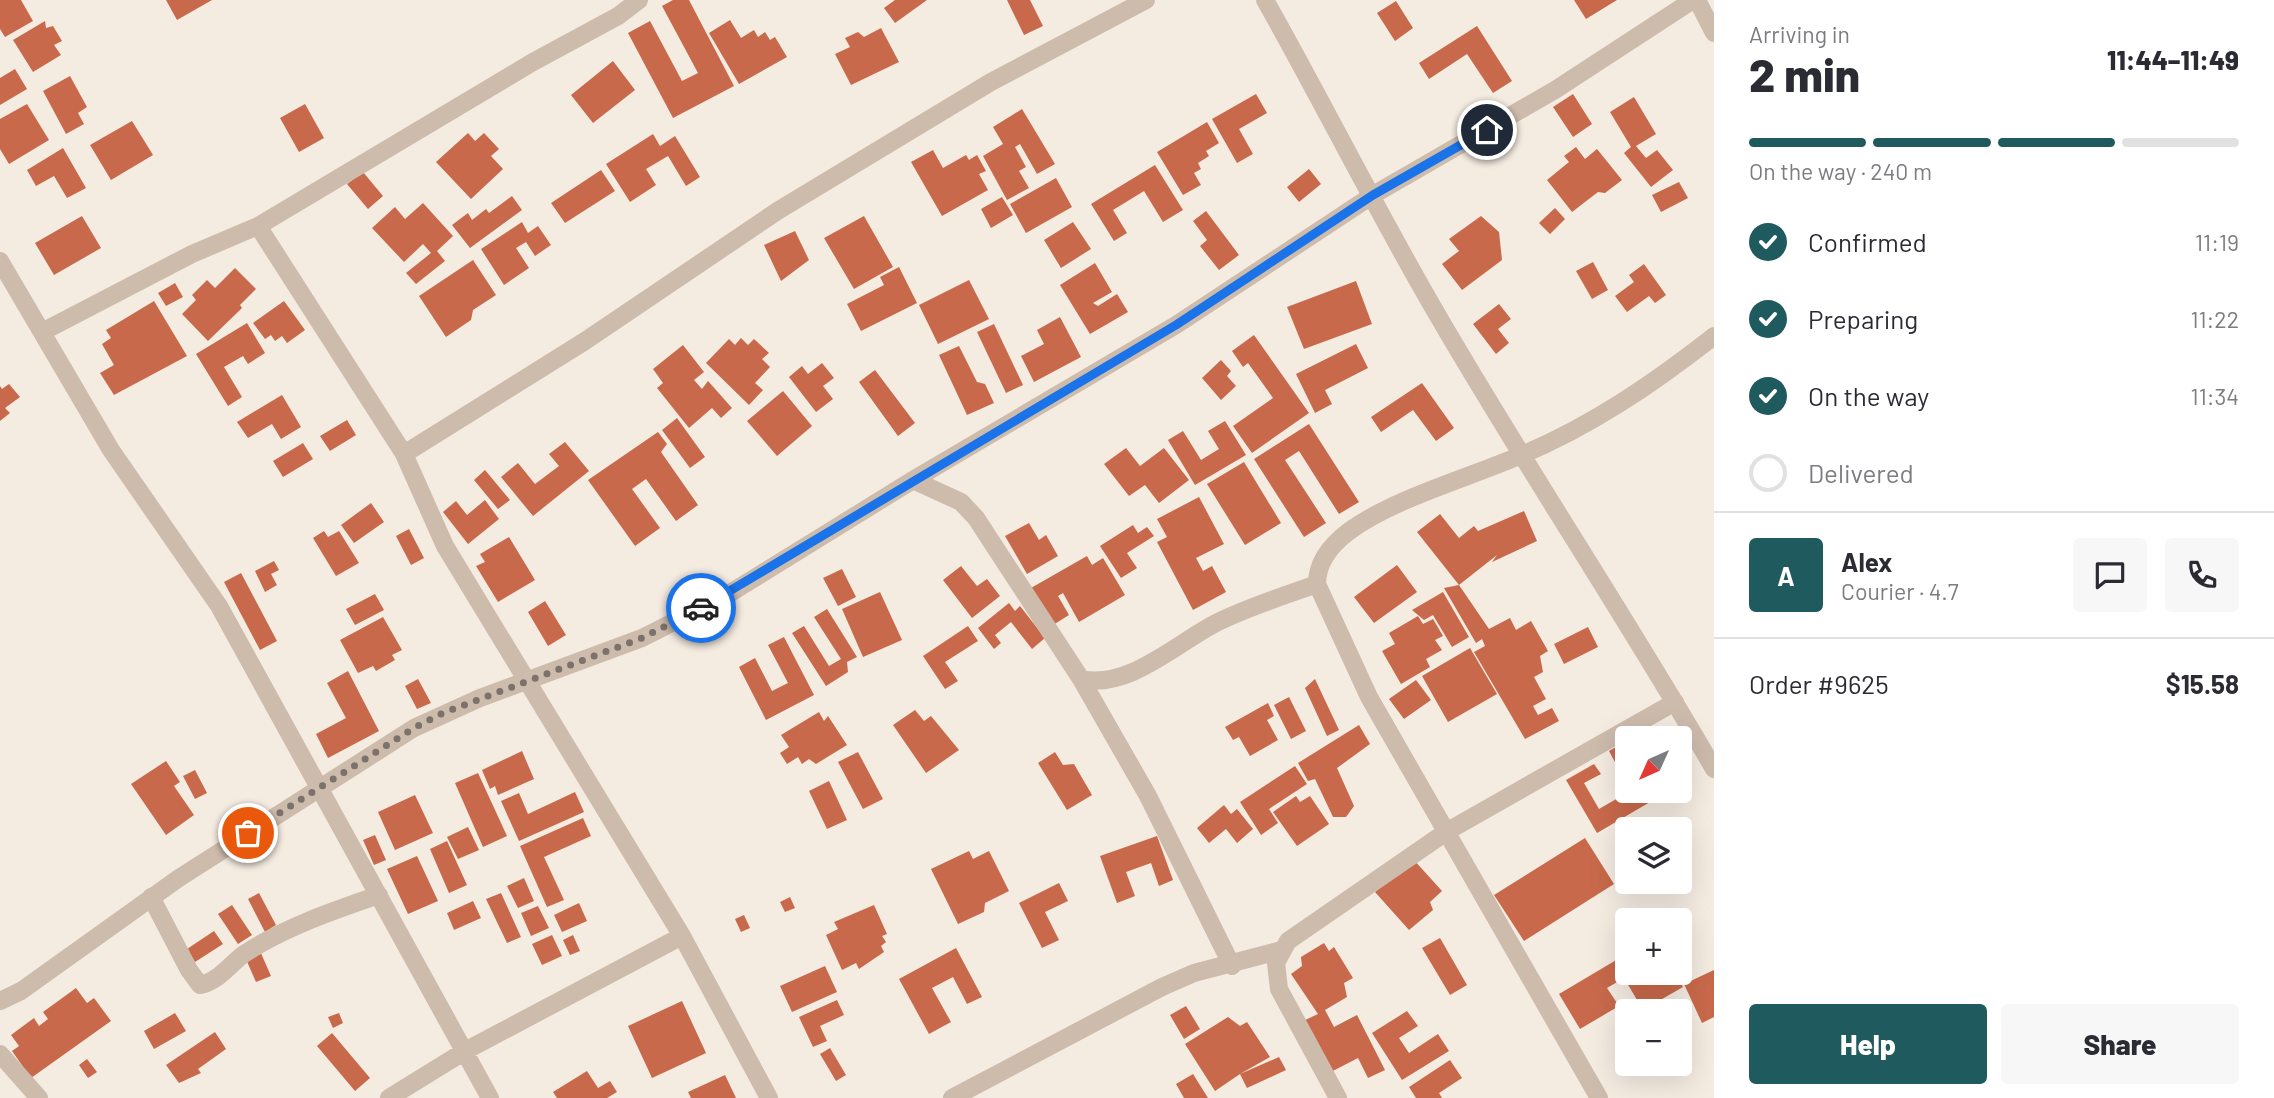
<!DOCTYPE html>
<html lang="en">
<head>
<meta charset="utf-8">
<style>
	body { margin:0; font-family:Barlow,sans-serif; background:#f7f7f7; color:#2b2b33; height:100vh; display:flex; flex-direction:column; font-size:26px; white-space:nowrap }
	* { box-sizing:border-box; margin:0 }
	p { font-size:23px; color:#7c7c81 }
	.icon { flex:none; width:38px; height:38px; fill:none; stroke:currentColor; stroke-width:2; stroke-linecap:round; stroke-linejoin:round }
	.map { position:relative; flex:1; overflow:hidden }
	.panel { display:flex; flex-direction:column; background:#fff; width:560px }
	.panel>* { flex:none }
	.needle { width:46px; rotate:225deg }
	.fabs { position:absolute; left:1615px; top:726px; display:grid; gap:14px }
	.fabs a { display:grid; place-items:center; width:77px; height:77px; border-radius:7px; background:#fff; box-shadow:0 7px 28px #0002; font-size:35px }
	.pin { position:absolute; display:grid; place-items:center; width:60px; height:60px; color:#fff; margin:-30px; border:4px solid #fff; border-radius:50%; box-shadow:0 2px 7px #0007 }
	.courier { position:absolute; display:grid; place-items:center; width:70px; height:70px; margin:-35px; border:5px solid #1a73e8; border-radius:50%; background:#fff; color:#222; box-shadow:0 2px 9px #0007 }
	.summary em { font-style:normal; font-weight:800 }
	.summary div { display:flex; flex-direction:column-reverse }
	.summary { display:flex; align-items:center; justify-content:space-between; height:119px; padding:0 35px }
	h1 { font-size:46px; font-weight:800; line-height:52px }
	.bar { display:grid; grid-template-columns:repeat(4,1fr); gap:10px 7px; align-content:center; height:84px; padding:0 35px }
	.bar i { height:9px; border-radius:5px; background:#e1e1e2 }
	.bar .active { background:#1f5a5e }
	.bar p { grid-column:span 4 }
	.line { display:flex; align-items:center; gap:18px; padding:0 35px; border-top:2px solid #e1e1e2 }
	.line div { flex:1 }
	.round { display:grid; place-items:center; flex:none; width:74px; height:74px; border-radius:7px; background:#f7f7f7 }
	ol { padding:0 35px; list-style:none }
	li { display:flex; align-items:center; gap:21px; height:77px }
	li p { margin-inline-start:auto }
	li .icon { padding:7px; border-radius:50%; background:#1f5a5e; color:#fff; stroke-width:4 }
	li:last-child { color:#7c7c81 }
	li i { width:38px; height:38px; border:4px solid #e1e1e2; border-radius:50% }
	.cta { display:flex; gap:14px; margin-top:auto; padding:14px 35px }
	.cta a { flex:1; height:80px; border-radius:7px; background:#1f5a5e; color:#fff; font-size:28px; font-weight:800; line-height:80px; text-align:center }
	.cta a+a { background:#f7f7f7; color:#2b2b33 }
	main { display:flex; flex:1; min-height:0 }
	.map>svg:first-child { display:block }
</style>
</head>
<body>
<main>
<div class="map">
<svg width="1714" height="1098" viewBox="0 0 1714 1098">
	<rect width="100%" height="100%" fill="#f4ebe1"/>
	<path fill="#c8694b" d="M0,0H21L33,21L5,37L0,29Z
		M166,0H212L177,20Z
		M673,0H689L734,86L673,118L628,33L650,21L682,81L698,73L662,6Z
		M895,0H927L895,23L884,8Z
		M1007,0H1030L1043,26L1024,35Z
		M1574,0H1617L1586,19Z
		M1396,1L1413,28L1395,41L1377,13Z
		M730,20L741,38L754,30L758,37L765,32L770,40L775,37L787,57L739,84L709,33Z
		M45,21L46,28L53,26L62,41L54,45L61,55L33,72L13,40Z
		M1477,26L1512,81L1493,93L1467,54L1429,79L1419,63Z
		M881,28L899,62L851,85L835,54L850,47L845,38L858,32L864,37Z
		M613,61L635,90L593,123L571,95Z
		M15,69L27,89L0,105V78Z
		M70,76L87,107L78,113L84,124L66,134L43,91Z
		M1256,94L1267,113L1239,129L1253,154L1237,163L1212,119Z
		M1573,94L1592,124L1573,137L1553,107Z
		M1634,97L1656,134L1636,146L1646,158L1657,150L1673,170L1651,187L1624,153L1631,147L1610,112Z
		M27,104L49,140L9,164L0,149V119Z
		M305,104L324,138L299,152L280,118Z
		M1022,109L1055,164L1037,174L1020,144L1015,147L1026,167L1019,171L1029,188L1007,200L983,156L1003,144L993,127Z
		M132,121L153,155L111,180L90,145Z
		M1207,122L1219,143L1206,151L1209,156L1198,163L1201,169L1194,173L1201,185L1183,195L1157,152Z
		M468,133L475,141L484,133L499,149L491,156L503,169L471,199L436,162Z
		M653,134L660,146L675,136L700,177L686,186L668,156L646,169L656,185L630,202L606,164Z
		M1576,147L1585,159L1597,149L1622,180L1605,193L1598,192L1572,212L1547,180L1569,162L1564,156Z
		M63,148L86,188L67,198L54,176L36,186L27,170Z
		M933,150L943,168L966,155L969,160L977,155L986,171L979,174L988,190L942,216L911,162Z
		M1155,165L1183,210L1163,222L1144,191L1113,210L1127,233L1114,241L1091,204Z
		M1309,169L1321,184L1299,202L1287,187Z
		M601,170L615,191L565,223L551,203Z
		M363,172L383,196L368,209L347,184Z
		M1056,178L1072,207L1026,233L1010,204Z
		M1679,182L1688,198L1661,212L1652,195Z
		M512,196L522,210L470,248L452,225L468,213L472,220L486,209L489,213Z
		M1002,197L1013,215L991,228L981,209Z
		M423,203L453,236L437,251L445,261L416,284L406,273L431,253L423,244L404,262L372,228L395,207L405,219Z
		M1555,208L1565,219L1550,234L1539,223Z
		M1206,211L1239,255L1219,270L1200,246L1207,240L1193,221Z
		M82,216L101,248L54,275L35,243Z
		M864,216L893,267L854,289L824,238Z
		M1481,216L1499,232L1502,260L1462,290L1442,264L1459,251L1449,239Z
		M522,222L528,233L538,226L551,245L535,256L526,242L516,248L529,268L504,285L481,249Z
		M1073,222L1091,249L1061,268L1044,240Z
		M795,231L809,260L781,281L764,245Z
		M473,260L496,295L473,310L471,320L446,337L419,296Z
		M1593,262L1608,290L1592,299L1576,271Z
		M1095,263L1112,292L1093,303L1098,306L1117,294L1128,312L1090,334L1060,285Z
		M1644,264L1666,295L1655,303L1649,296L1627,312L1615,296L1634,282L1629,275Z
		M899,267L917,303L861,331L847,304L884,285L880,277Z
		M235,268L256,289L240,305L242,308L208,341L182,314L196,300L192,295L207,280L215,288Z
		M969,280L989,319L938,344L919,305Z
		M1356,281L1372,324L1304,349L1287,307Z
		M175,283L183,297L166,306L158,293Z
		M154,301L187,356L114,395L100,373L114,365L102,344L111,338L106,330Z
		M284,301L305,330L287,343L282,336L275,341L271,335L265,339L253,323Z
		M1499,304L1511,319L1498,329L1509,343L1496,354L1473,324Z
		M1060,317L1081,357L1034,382L1021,356L1044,344L1037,330Z
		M247,323L265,353L248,364L243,356L224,367L242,397L228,406L196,354Z
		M994,324L1023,385L1006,393L977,332Z
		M1254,335L1309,413L1252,453L1233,426L1273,398L1248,363L1243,367L1232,351Z
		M741,338L748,345L754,339L769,353L762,359L770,367L755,383L763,390L749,405L706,363L729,339L735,345Z
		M1356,344L1368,368L1325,390L1332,404L1315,413L1296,374Z
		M683,345L704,372L694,380L702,389L708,381L732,408L721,418L712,408L689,428L657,388L663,383L653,369Z
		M959,346L977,382L985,384L994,403L967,415L939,355Z
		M1221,360L1231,371L1227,376L1236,386L1221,400L1202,378Z
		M822,363L834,378L823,386L833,399L816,412L789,377L802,366L808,374Z
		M875,370L915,423L898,436L859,382Z
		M1422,383L1454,428L1436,441L1413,410L1381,432L1371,417Z
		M9,384L20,397L5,408L10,413L0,421V386L2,389Z
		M783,391L812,426L777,456L747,421Z
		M282,395L301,427L281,439L272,424L248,438L237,422Z
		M677,418L705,457L690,468L662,430Z
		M347,420L356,435L330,451L320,436Z
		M1225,421L1246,455L1195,485L1168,440L1183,431L1201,460L1219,449L1208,431Z
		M1309,424L1359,502L1339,514L1299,451L1285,460L1326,523L1304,537L1254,459Z
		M658,432L667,444L661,452L698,505L676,521L646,479L632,489L660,528L635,546L588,480Z
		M565,442L589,471L533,516L501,477L518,463L535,484L559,466L549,454Z
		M303,443L313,459L283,477L273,461Z
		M1126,448L1140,466L1164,448L1189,480L1159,503L1145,485L1129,496L1104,464Z
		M1244,462L1281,523L1245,545L1207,484Z
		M485,470L510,500L498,509L474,480Z
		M1199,497L1224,544L1196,558L1203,571L1212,566L1226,592L1193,610L1157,542L1167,537L1157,519Z
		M485,500L499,519L468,544L443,512L456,501L467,515Z
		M371,503L384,522L354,543L341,525Z
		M1524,511L1537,541L1492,562L1497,555L1459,585L1417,532L1440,514L1459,538L1474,526L1478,531Z
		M1029,523L1039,540L1046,535L1058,556L1027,574L1005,536Z
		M1133,525L1138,533L1147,527L1154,536L1127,553L1137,568L1121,578L1100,546Z
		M409,529L424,558L411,565L396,536Z
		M324,531L328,537L339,531L359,563L336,576L313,538Z
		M509,537L535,580L498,602L476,566L485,562L480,554Z
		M1087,556L1092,565L1103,558L1125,595L1079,622L1063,593L1058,596L1069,615L1053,625L1031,588Z
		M274,561L279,570L271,574L277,585L265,592L255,571Z
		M1397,565L1417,592L1374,623L1354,597Z
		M961,566L977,586L987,579L1000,596L972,618L943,580Z
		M842,569L856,597L838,606L823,578Z
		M241,573L277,641L260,650L224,582Z
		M1459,585L1489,629L1510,618L1516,630L1531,621L1548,651L1540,656L1543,672L1534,677L1546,699L1533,706L1538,715L1552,708L1559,721L1525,739L1474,652L1485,646L1482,639L1476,643L1444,588Z
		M880,592L902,640L863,657L842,609Z
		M1443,592L1469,637L1452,647L1433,615L1424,620L1412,610Z
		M375,594L384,610L355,625L346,609Z
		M545,601L566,635L548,646L528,612Z
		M1009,603L1015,611L1020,606L1045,638L1032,649L1011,622L995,635L1001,643L994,649L978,628Z
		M827,609L857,657L847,662L848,672L826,686L792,633L804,626L829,666L841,659L814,617Z
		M1418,616L1423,624L1433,619L1443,636L1435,640L1442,650L1426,659L1430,667L1401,684L1382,651L1395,644L1389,633Z
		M383,617L402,650L392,655L395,660L376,671L373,666L358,673L340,640Z
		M968,626L978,641L945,662L958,681L945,689L923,656Z
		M1588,627L1598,647L1564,664L1554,644Z
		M784,637L814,695L766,720L739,667L755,658L772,691L788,683L768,645Z
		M1470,648L1497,694L1448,722L1422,676Z
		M348,671L379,731L328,758L316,734L346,718L327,683Z
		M418,679L431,703L417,709L405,686Z
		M1315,679L1339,730L1327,736L1305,688Z
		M1416,680L1431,700L1404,719L1389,699Z
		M1289,697L1306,731L1291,739L1274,705Z
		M1268,703L1274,716L1267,720L1278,740L1250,756L1239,737L1233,740L1225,727Z
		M915,710L924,721L931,716L959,750L926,773L893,725Z
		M819,712L824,721L828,716L847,745L816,764L809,759L802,764L798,757L787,764L780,753L789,747L781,735Z
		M1359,725L1370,744L1337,768L1354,806L1346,817H1333L1315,779L1308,781L1298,763Z
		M1649,727L1656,738H1630Z
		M1628,740V758L1616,764L1609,751Z
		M522,751L534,779L498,795L495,786L490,789L482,770Z
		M858,752L883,799L863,809L838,762Z
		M1055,752L1063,765L1074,764L1092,795L1067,810L1038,763Z
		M166,761L180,782L174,786L194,815L166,835L131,784Z
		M1594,764L1601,774L1584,783L1599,809L1630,791H1669L1597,833L1566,780Z
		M1295,766L1307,784L1269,809L1278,823L1261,835L1240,802Z
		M195,770L207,793L195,799L183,776Z
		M478,773L507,836L483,847L455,783Z
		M829,781L847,820L827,829L809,791Z
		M575,792L584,812L519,841L501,801L519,793L528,814Z
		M415,795L433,833L395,850L378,812Z
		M1296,796L1300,802L1310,796L1329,824L1297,846L1273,812Z
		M1224,805L1231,814L1237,809L1253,829L1237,843L1226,829L1209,843L1197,828Z
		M583,818L591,836L544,857L564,900L547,907L520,846Z
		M468,827L479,850L458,859L447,837Z
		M375,835L386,860L374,865L363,840Z
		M1157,836L1173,880L1159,886L1151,863L1126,872L1135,896L1117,903L1100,856Z
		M1585,838L1614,884L1524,941L1494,895Z
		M447,841L467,885L449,893L430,849Z
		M969,851L973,859L989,851L1009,891L985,903L984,912L958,924L931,869Z
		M417,856L438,901L408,914L387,869Z
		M1413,859L1442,891L1430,902L1433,910L1409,930L1375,892Z
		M524,878L534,901L518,908L507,886Z
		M1059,883L1068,901L1045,912L1059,940L1042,948L1019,903Z
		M259,893L276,925L265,932L248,899Z
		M501,893L521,937L507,943L486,899Z
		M790,897L795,908L785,912L780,902Z
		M473,901L481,918L454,930L447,913Z
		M579,903L587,921L562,932L554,915Z
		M232,905L252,935L238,944L218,914Z
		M874,905L887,934L882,936L886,942L881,946L884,952L859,969L856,963L842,970L826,935L838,929L834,922Z
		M538,906L549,928L531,936L521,913Z
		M744,915L750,928L741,932L735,919Z
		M214,931L223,944L195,962L187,949Z
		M552,935L562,956L542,965L532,944Z
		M573,935L580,951L570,955L563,940Z
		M1440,938L1467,985L1450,995L1422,948Z
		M1324,943L1329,951L1334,947L1353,978L1344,983L1347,997L1325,1010L1334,1027L1357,1015L1385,1070L1368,1078L1358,1058L1327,1074L1301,1022L1318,1014L1291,974L1302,966L1301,957Z
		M956,948L982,997L967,1004L953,977L932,988L951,1022L929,1034L899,979Z
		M260,951L271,976L256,982L245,957Z
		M1628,953V973H1675L1683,987L1643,1010L1624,978L1607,988L1619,1006L1580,1029L1559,994Z
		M825,966L837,992L792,1012L780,986Z
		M1714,970V1017L1702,1023L1684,984Z
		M76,988L87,1003L94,998L111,1021L31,1078L12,1051L19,1046L11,1035L34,1018L39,1026L48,1019L43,1012Z
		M837,1000L844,1015L820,1026L827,1041L813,1047L799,1017Z
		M682,1001L706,1053L652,1078L628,1026Z
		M1186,1006L1200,1029L1184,1039L1170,1015Z
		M1407,1011L1418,1026L1399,1038L1409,1053L1438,1034L1449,1051L1402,1080L1372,1033Z
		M175,1013L186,1031L154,1049L144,1031Z
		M339,1013L343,1023L333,1028L328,1017Z
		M1228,1017L1240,1026L1247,1022L1270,1057L1240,1074L1279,1057L1286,1070L1247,1088L1240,1074L1215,1091L1185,1044Z
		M215,1032L226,1049L198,1069L201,1073L179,1083L166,1065Z
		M332,1033L370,1078L355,1091L317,1046Z
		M830,1048L846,1075L836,1081L820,1054Z
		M87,1059L97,1072L88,1078L79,1065Z
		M1450,1060L1462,1078L1439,1093L1442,1098H1416L1409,1087Z
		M587,1071L598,1088L610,1081L617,1092L607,1098H557L553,1092Z
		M1193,1074L1208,1098H1184L1176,1084Z
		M725,1075L736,1098H691L688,1092Z"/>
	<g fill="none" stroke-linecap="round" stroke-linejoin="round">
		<path stroke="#cdbbac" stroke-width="18" d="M1265,0C1325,106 1379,216 1441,321C1529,472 1626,617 1714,769
			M1697,0L1714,33
			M258,226L533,62L618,16L639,0
			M0,261L111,450L219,606L490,1098
			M42,332L192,254L258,226L404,454L445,546L682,936L769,1098
			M404,454L585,341L779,210L991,82L1146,0
			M913,480L961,502L976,518L1081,679C1128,690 1177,643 1216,623C1248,607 1283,596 1317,584
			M1081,679L1148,796L1232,966
			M151,897L189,970L200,985C218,982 230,964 244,954C285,927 333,911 379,895
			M0,1001L21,991L179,878L414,728L480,698L642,638L727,595L913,480L1176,325L1373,195L1555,90L1693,0
			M0,1054L39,1098
			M389,1098L465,1051L682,936
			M952,1098L1162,987L1194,973L1282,950
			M1338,1098L1279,989L1276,963L1288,941L1446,832L1675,702
			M1599,1098L1369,697L1317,584C1317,563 1331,545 1348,532C1392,499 1468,478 1519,456C1590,427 1654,383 1714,336"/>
	</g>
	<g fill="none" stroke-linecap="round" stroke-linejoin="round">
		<path stroke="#7c716b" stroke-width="7" stroke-dasharray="0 12.6" d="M248,833L414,728L443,713L642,638L701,608"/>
		<path stroke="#1a73e8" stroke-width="9" d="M701,608L1176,325L1373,195L1487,130"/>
	</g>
</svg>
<div class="fabs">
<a><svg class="needle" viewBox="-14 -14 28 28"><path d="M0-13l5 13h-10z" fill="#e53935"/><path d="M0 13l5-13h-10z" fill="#7c7c81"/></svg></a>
<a><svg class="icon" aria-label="layers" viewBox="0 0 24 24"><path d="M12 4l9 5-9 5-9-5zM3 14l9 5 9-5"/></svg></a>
<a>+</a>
<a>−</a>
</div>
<div class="pin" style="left:248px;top:833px;background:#ea580c"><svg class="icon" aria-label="bag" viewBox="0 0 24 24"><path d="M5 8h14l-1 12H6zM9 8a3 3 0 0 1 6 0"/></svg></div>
<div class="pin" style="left:1487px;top:130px;background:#1f2937"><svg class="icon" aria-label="home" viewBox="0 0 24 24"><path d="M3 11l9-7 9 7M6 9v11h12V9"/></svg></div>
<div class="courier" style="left:701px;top:608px"><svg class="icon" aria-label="car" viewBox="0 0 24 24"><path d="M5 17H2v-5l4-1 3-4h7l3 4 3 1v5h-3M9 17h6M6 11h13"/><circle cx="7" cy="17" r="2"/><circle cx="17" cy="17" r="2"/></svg></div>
</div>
<section class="panel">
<div class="summary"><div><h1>2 min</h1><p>Arriving in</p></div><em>11:44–11:49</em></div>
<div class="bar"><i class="active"></i><i class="active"></i><i class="active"></i><i></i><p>On the way · 240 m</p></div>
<ol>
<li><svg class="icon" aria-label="check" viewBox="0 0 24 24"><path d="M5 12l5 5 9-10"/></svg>Confirmed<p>11:19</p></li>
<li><svg class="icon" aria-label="check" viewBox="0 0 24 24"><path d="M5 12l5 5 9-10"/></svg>Preparing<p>11:22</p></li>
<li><svg class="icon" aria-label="check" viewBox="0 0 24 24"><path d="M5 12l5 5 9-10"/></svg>On the way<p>11:34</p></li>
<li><i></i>Delivered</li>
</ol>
<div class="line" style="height:126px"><b class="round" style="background:#1f5a5e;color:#fff">A</b><div><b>Alex</b><p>Courier · 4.7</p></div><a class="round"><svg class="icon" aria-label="chat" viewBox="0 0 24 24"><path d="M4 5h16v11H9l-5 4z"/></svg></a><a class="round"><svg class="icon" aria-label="phone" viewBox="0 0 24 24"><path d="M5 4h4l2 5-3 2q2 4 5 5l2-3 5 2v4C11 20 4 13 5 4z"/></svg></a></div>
<div class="line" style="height:91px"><div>Order #9625</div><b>$15.58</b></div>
<div class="cta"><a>Help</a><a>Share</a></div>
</section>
</main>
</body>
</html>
